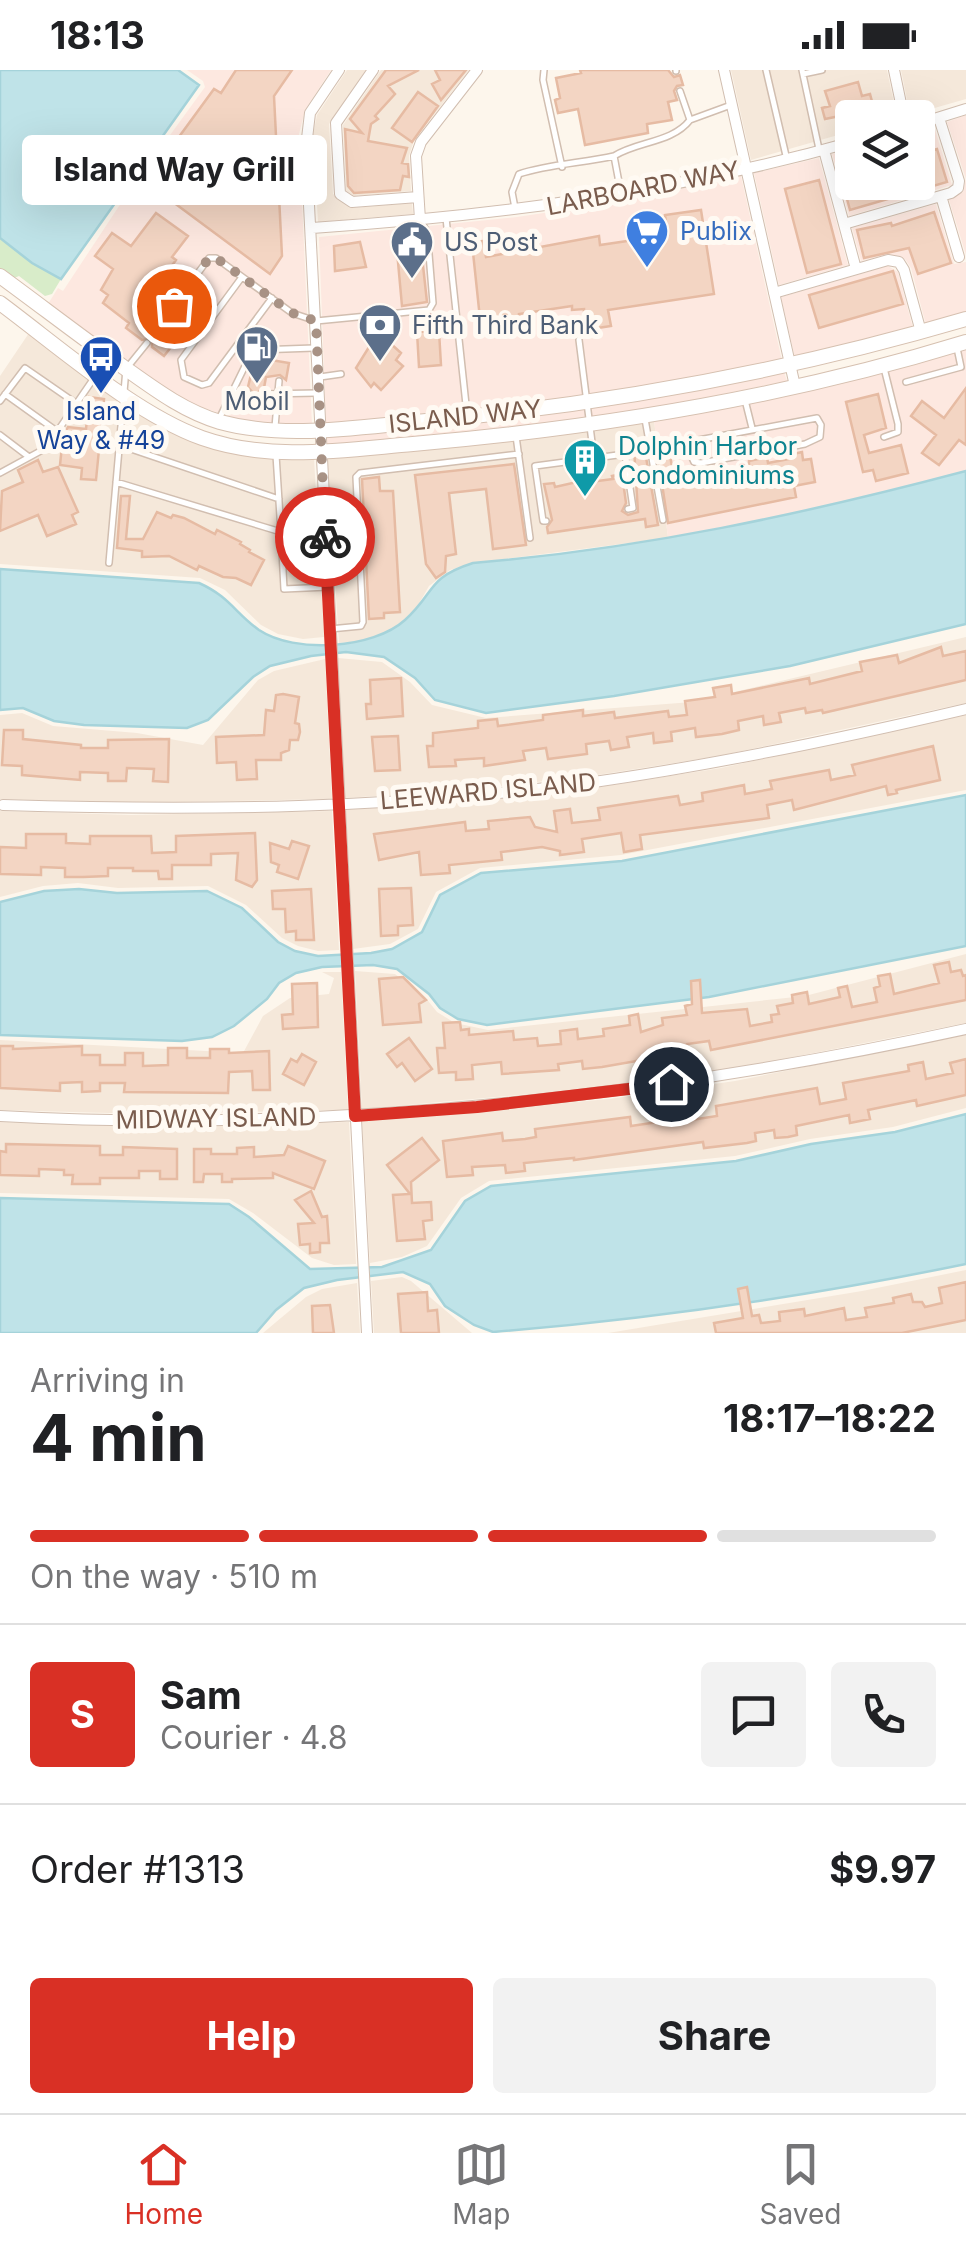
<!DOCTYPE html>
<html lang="en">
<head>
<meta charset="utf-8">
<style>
	body { margin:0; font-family:Inter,sans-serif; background:#f2f2f2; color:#202124; height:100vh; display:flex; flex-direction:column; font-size:38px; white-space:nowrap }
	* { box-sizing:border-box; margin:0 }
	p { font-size:32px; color:#757577 }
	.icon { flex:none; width:55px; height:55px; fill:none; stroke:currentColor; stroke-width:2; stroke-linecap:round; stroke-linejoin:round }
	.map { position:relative; height:1263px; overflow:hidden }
	.side { display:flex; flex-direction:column; background:#fff; flex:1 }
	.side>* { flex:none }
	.controls { position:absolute; left:835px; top:30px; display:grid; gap:20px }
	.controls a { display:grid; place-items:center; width:100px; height:100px; border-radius:10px; background:#fff; box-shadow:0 10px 40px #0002; font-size:50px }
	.pin { position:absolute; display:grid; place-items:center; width:85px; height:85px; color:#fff; margin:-42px; border:5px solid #fff; border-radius:50%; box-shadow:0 2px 10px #0007 }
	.courier { position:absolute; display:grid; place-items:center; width:100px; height:100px; margin:-50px; border:8px solid #d93025; border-radius:50%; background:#fff; color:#222; box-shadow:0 2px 12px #0007 }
	.bubble { position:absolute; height:70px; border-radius:10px; background:#fff; box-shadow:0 10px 40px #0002; font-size:32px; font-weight:700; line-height:70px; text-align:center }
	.overview em { font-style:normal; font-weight:700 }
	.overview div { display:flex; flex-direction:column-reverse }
	.overview { display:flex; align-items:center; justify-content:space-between; height:170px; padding:0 30px }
	h1 { font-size:65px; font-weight:700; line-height:75px }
	.bar { display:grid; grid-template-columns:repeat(4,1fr); gap:15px 10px; align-content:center; height:120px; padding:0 30px }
	.bar i { height:12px; border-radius:8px; background:#e0e0e0 }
	.bar .active { background:#d93025 }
	.bar p { grid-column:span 4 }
	.line { display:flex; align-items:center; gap:25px; padding:0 30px; border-top:2px solid #e0e0e0 }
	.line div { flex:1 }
	.round { display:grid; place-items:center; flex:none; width:105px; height:105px; border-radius:10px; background:#f2f2f2 }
	.button { display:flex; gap:20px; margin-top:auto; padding:20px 30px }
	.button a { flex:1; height:115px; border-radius:10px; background:#d93025; color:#fff; font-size:40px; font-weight:700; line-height:115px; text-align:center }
	.button a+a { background:#f2f2f2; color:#202124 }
	.status { display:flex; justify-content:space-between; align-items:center; height:70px; padding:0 50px; background:#fff; direction:ltr }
	.status svg { height:28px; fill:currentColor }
	.tabs { display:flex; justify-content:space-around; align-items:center; height:140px; border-top:2px solid #e0e0e0; background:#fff; font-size:28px; color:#757577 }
	.tabs a { display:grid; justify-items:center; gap:5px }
	.tabs .active { color:#d93025 }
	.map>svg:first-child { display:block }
</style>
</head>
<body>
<div class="status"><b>18:13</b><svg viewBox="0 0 49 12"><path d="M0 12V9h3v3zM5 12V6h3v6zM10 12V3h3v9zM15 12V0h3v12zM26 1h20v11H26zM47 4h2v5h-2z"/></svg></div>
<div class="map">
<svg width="966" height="1263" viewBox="0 0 966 1263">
	<rect width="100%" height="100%" fill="#fdf6ec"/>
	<path fill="#f5e8da" d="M347,0H366L329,54L333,124L353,138L412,133L413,144L318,152L313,65L317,45Z
		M381,0H469L414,70L409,86L411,121L354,126L346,121L343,55Z
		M731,0H887L897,47L852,48V61L751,90Z
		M901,0H966V29L910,45Z
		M29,263L174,363L314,388L324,567L303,569L278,564L261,555L225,520L200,508L0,494V306Z
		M654,350L668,468L473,493L450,500L429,516L417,537L395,558L371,570L339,573L327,387Z
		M966,567V633L719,686L591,706L464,720L345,728L338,588L382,592L410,612L432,635L486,648L692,632Z
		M325,589L332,729L131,733L0,729V645L22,643L53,656L137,663L203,675L258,610L274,601Z
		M966,645V720L621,785L480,798L436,822L418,859L390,874L353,879L346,740L466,732L593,718L721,698Z
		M0,741L131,745L332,741L339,880L318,881L298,876L282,868L246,835L208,816L118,818L78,813L43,816L0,827Z
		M966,884V953L733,999L607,1017L362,1039L355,901L395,904L425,927L437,942L455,953L488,960L805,926Z
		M322,902H341L348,1040L145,1044L0,1040V970L243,983L263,946L290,928L329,924L334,908Z
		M966,965V1038L893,1057L810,1069L735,1086L489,1111L461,1128L427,1176L402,1187L370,1193L362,1051L609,1029L735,1011Z
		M0,1052L145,1056L349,1052L356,1194L334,1195L312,1188L253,1143L229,1129L0,1123Z
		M966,1200V1263H608L862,1221Z
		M402,1207L411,1211L472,1263H374L371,1211Z
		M357,1213L360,1263H263L306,1227L322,1219Z"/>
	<path fill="#fde8e0" d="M187,0H331L305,40L299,64L312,354L249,352L193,335L165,319L48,234L58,218L63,221L125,127L205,17L203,11Z
		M966,45V185L949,130L963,122L966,109L947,52Z
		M934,56L952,115L849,146L832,84L852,79V112H918V61Z
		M819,88L848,195L779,215L754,103Z
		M741,106L782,291L642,318L467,341L326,353L319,167L517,147L623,131Z
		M936,134L954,194L966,192V243L926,255L911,198L905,189L889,184L861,191L852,158Z
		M888,196L898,202L913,258L795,288L781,227Z
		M966,279V402L824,439L668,468L654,350Z
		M784,302L787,311L644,340L544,354L327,375L326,365L468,353L587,339Z"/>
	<path fill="#d8ecc9" d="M0,168L32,193L61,209L52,224L45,226L19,206L14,208L0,198Z"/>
	<path fill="#bfe3e8" stroke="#a5d3da" stroke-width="2.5" d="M0,0H178L199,15L61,209L32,193L0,168Z
		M966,401V554L790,596L614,626L486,643L435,630L415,608L384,587L346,582L311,586L270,596L253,607L208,650L187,658L84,655L54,651L23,638L0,640V499L199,513C230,527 235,543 259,560C295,584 373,579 405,550C436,522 426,508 473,493C641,479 804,444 966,401Z
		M966,725V876L709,927L487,955L458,949L440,938L429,924L397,899L373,895L322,897L296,903L279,913L267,929L234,956L212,967L182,971L0,965V832L44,821L79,819L117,823L207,821L242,838L278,872L295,881L318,886L371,883L392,879L422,862L440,825L481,803L622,791Z
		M966,1044V1194C810,1226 652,1249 493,1262L474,1255L445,1236L430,1214L403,1202L337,1210L304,1218L276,1240L256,1263H0V1128L229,1134L249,1147L310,1199L382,1197L431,1180L465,1131L491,1116L736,1091L811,1074L895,1062Z"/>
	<path fill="#f3d5c3" stroke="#e6bba3" stroke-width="2.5" d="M236,0H292L274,26L282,186L270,204L146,112L214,19L221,23Z
		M386,0H419L388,16L395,24L375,46L378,49L371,54L368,71L407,78L402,93L408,94L409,107L403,106L400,120L354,123L348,116L345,59L362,63L350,49Z
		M435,0H466L441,30L432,14L440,10Z
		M580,0H668L674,7L680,5L683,15L677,16L674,21L677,30L668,32L672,50L647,54L648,63L585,75L578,39L558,43L555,30L560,28L556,8L581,3Z
		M858,12L862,26L870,24L874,39L825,49L822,38L830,36L825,21Z
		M418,22L438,36L412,72L392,58Z
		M937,79L947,112L850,140L841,107L852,104V112H918V84Z
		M819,110L841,194L807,203L785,119Z
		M701,140L714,224L608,240L611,256L591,259L589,244H584V239L572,240V236L519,244L520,252L481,258L472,173L483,171L486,187L599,166L600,175L668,165L665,145Z
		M934,142L951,193L918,204L909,178L864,188L857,160L891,153L892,156Z
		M156,143L188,166L172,187L176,190L152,223L156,227L140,247L152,255L153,263H162L175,272L164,286L152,277V269L142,270L126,258L129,253L103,233L108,225L101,220L113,199L95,186L112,163L131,176Z
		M420,168L427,232L402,236L396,170Z
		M360,172L366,197L335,201L334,176Z
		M893,201L903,234L819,258L809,225Z
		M439,261L441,295L419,297L417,262Z
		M390,273L401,283L396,290L403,296L381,320L374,313L371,317L356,298L369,277L372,280L378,274L384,279Z
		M259,288L289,293L286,310L280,305L266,307L264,318L257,323L262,333L246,331L254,324L248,317L253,296Z
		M966,318V375L959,370L939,395L922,383L936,365L911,346L922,331L944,348Z
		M878,324L886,358L864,365L869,383L901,375L908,403L876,411L873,400L863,402L846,332Z
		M89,327L104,329L96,410L81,409L82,398L60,395L63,366L68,357L86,359Z
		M668,372L674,410L749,395V391L767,387L768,393L794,388L793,384L802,382L803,390L811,389L815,412L794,416L796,427L668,453L656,375Z
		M644,376L658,455L646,457L645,449L548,463L547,457L552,450L544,414L554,413L555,417L590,409V412L613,409L612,406L622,404L626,433L622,441L628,445L638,442L634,378Z
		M38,390L43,402L58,397L78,442L72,445L76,454L47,466L38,445L0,461L2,421L23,412L18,400Z
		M514,394L526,475L493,479L486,419L449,423L456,484L446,486L445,502L436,508L426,494L415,405Z
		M379,407L380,421H393L400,542L384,543V548L369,549L362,409Z
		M121,426H130L126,469H143L157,442L171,448L173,445L184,448L215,464L217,460L241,472L240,474L250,480L249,482L264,490L251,515L236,508L223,507L199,496L197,500L169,486L142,487V481L117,478Z
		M941,577L943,586L966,581V610L823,643L822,640L806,643L805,638L779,643L781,652L764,655L763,646L738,651L739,660L722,664L696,667L695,658L671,662L672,671L654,673L653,663L627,667L629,677L611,680L609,671L586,674L587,684L548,689L546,678L523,681L525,690L484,696V688L455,690L456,696L429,697L427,676H433V663L478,658V651L497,649L498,656L543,650V645L583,640V646L614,642L615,648L668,641L669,647L687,645L685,631L715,627L713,618L731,615L732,624L809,608L810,614L862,601L860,592L897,585L899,593Z
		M401,608L403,646L367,649L366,634H371L370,610Z
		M283,624L299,627L295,653L299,654L300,662L298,670H290L289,680L281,683V690H256L257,709L237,710L236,692L217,693L216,667L264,665L266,640L274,641L276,625Z
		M4,660H23V669L81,675V678H108V670L169,669L168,712L153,711L154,699L127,698L126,711H108V703L80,702V710L22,705V696L2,695Z
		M398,666L400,700L375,701L372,667Z
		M933,676L940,710L896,720L897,723L888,725L886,716L794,740L792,730L767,735L769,748L640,765L642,779L624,782L621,763L582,769L584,782L560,785V781L542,777L501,782L502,790L449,795L450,803L421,805L419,782L379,790L374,764L465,752L466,761L489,759L488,751L530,747L535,757L557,762L554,741L570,739L572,753L600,750L598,738L678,726L680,735L703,731L702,723L744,715L745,724L772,719L770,711L829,700L831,710L855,705L852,695Z
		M255,763L257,810L252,817L236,810L238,783L211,784V795H172V809H159L158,801H133V798H108V806L83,807H65V798L41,797V805L0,804V777L26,778V764H66V773L90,774V766H151L152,783L176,782V766Z
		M292,771L309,776L298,809L277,802L279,795L271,792L270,773L289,779Z
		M411,818L413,855L398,856V865L381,866L379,819Z
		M311,819L314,870H296V861L286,862L285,839H273L272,821Z
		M949,892L951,902L961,900L963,906L966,905V930L711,980L709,971L687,974L688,982L602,997L583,999L582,991L558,994L559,1000L502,1004L501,992L472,995L473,1009L456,1010V1002L439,1003L437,978H445L443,953L460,952L461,960L469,959V965L513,961L514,970L537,968L538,976L561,974L560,961L577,959L578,969L604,966L603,959L630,955L629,946L638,944L641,962L663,955L662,948L687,945L685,936L692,934L691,911L700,910L702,943L747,939L750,956L772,952L771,945L779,944L777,936L793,933L792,925L807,922L809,934L840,927L838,918L847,916L852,937L877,932L874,918L880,916L878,906L890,904L894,924L939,913L934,895Z
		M403,907L426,930L419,934L421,952L383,955L379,909Z
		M317,913L318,957L283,959L282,945L293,944L292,914Z
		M409,968L432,999L415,1011L402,993L397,997L387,984Z
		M0,976H13V979L82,976V985H100V995H125V983H143V996L168,995V978H187V988H210V979H229V983L269,981L270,1020H253L252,1001L229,1002L228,1023L124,1022L125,1013H100V1021L82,1022V1012L60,1013V1021L0,1018Z
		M302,984L316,992L304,1015L283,1004L291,989L297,992Z
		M966,989V1025L917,1036L916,1030L868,1040L870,1049L850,1053L849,1045L796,1056L797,1065L788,1067L775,1068L774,1060L755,1063L756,1071L747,1073L704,1078L703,1072L574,1090V1088L524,1093L525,1101L506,1103L505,1095L472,1097L473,1105L447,1107L443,1071L502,1063L503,1071L525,1069L536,1067L535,1059L630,1047L631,1056L658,1052L657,1045L690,1040L691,1050L717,1046L716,1036L817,1018L820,1034L846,1029L843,1013L909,1001L908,995L923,992L926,1009L953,1003L950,993Z
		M422,1068L439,1090L411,1112L412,1133L431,1132L432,1150L423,1151L425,1169L397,1171L393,1125L410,1124L387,1095Z
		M6,1074L100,1076V1085H123V1077L177,1079V1109H160V1101H139V1108H100V1114H72L73,1105H64V1100L39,1099V1106L0,1105V1081L6,1082Z
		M288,1076L325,1091L314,1119L273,1103V1108L232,1109V1112H222V1104H204L203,1112H194V1079H211V1084H237V1078L254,1077V1087L284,1085Z
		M311,1121L322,1147L327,1146L329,1173H320V1182L310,1183V1174L300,1175L298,1154L314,1153L295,1130Z
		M966,1212V1250L902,1263H716L714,1253L743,1248L738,1219L747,1217L752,1246L759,1245L761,1253L780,1251L779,1242L804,1239L805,1246L844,1238L846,1250L867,1247L865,1238L894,1233L893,1228L911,1224L913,1232H922L925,1237L942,1233L939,1218Z
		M427,1222L428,1241L437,1240L439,1263H401L398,1224Z
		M330,1235L334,1263H313L312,1236Z"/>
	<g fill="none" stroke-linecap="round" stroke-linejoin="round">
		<g stroke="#d1beb0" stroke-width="8">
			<path id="lane" d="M544,0L543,10L562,97
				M676,0V1
				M766,0L787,90
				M802,0L819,79
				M803,4L822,0
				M680,21L690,50L731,35
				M614,86C638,71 672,73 690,50
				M515,138L512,122L519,104C549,94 583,93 614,86L621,123
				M446,148L467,344
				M421,151L427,162L428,177
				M242,207L181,290L184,307L202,315L209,313L272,228
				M157,259L209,188H216L292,243L316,251L429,240L433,233L429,184
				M579,270L594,388
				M320,307L341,304
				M906,312L961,297L957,278
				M232,322L248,323
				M5,324L58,362
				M263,324L317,323
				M745,330L752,358
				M0,331L25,298L77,334
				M817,348L821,355L820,367L805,374L701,393L694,392L689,381L693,371Z
				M219,349L245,296L257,280L314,278
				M645,349L663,450
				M275,357L279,311
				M0,365L29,387
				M516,366L530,468
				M884,367L898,362V354L884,298
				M119,375L279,429
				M276,385L281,462
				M0,403L46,378L107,289
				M116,412L281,462L284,519L328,517
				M546,451H543L535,396L625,384L633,438L628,439
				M109,493L126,299L147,273
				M330,559L361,556L363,552L356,407L360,403L519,384"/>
		</g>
		<g stroke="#d1beb0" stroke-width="12">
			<path id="street" d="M339,0L310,43L306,77L367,1263
				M373,0L336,53L340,124L352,132L418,127
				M724,0L795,316
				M894,0L904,48
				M918,54L966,39
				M824,80L856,199
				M941,126L959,187
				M420,150L416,86L421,72L477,0
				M844,154L951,123L958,118L959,111L939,48
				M312,158C496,146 675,122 852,72
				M774,223L888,190L899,192L904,200L921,262
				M3,735C200,741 398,739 594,712C719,694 843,668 966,639
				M0,1046C325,1064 649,1028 966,959"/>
		</g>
		<g stroke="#d6c0b0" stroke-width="16">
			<path id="secondary" d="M0,206C41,236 81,267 122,296C153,318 183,341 220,352C283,369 352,358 416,352C603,335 786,302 966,249
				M0,233C58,276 135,344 202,368C270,392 343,380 413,374C599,358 787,327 966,272"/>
		</g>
		<use href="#lane" stroke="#fff" stroke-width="5"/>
		<use href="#street" stroke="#fff" stroke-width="10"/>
		<use href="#secondary" stroke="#fff" stroke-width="14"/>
	</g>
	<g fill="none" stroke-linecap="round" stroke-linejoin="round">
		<path stroke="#a89285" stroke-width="10" stroke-dasharray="0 18" d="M174,236L209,188H216L292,243L316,251L325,467"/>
		<path stroke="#d93025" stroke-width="12" d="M325,467L355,1046L477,1037L671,1014"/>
	</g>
	<defs>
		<g id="supermarket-pin" transform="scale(2.25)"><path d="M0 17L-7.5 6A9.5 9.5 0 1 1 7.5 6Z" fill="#3f7fe0" stroke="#fffaf3"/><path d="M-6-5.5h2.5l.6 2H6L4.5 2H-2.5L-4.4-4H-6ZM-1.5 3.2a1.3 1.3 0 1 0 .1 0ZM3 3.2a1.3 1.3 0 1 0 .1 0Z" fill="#fff"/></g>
		<g id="civic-pin" transform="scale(2.25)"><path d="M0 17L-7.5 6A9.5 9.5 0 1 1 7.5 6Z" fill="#5c6f8a" stroke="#fffaf3"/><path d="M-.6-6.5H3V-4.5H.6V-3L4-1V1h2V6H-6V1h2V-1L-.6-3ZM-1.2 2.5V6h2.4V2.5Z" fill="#fff"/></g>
		<g id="bank-pin" transform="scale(2.25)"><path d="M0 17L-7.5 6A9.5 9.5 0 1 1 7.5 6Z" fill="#5c6f8a" stroke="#fffaf3"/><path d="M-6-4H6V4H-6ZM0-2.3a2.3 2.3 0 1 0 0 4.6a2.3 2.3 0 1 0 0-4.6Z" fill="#fff"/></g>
		<g id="fuel-pin" transform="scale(2.25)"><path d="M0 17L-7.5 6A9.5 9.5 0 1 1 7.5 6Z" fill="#5c6f8a" stroke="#fffaf3"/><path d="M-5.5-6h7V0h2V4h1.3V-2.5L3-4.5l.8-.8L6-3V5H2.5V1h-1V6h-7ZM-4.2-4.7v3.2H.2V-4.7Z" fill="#fff"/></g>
		<g id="bus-pin" transform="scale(2.25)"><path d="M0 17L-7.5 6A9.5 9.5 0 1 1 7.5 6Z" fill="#1a4fb4" stroke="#fffaf3"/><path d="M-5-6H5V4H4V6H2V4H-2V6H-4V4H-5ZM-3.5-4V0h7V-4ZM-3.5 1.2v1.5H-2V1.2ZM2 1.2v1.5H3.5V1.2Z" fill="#fff"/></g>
		<g id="building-pin" transform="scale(2.25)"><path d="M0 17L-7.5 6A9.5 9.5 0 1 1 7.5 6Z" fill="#0f9aa8" stroke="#fffaf3"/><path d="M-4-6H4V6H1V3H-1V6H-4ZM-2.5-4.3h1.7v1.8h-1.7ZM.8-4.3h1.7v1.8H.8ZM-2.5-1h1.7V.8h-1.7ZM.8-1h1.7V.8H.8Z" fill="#fff"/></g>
	</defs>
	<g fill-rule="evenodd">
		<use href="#supermarket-pin" x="647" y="161"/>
		<use href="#civic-pin" x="412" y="172"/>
		<use href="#bank-pin" x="380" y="255"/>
		<use href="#fuel-pin" x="257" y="277"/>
		<use href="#bus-pin" x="101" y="287"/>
		<use href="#building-pin" x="585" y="390"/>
	</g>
	<g text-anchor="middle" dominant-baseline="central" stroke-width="10" stroke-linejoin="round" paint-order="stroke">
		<g font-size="25" fill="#7a5c4d" stroke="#fffaf3">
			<text transform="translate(643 118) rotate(-11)">LARBOARD WAY</text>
			<text transform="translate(465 346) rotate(-6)">ISLAND WAY</text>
			<text transform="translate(488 721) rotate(-5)">LEEWARD ISLAND</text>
			<text transform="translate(216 1048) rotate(-1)">MIDWAY ISLAND</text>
		</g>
		<g font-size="25" fill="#366cbe" stroke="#fffaf3" text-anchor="start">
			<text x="680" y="161">Publix</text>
		</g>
		<g font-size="25" fill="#4e5e75" stroke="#fffaf3" text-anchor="start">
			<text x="444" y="172">US Post</text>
			<text x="412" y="255">Fifth Third Bank</text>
			<text x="257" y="331" text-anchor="middle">Mobil</text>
		</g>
		<g font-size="25" fill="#164399" stroke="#fffaf3">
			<text x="101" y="341">Island<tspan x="101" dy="29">Way &amp; #49</tspan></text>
		</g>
		<g font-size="25" fill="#0d838f" stroke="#fffaf3" text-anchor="start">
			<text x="618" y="376">Dolphin Harbor<tspan x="618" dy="29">Condominiums</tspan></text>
		</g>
	</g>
</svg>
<div class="controls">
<a><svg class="icon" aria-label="layers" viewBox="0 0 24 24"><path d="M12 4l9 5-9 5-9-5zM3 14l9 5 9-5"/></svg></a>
</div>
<div class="pin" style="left:174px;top:236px;background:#ea580c"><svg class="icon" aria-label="bag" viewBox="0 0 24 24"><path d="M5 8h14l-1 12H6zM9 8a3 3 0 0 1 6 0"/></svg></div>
<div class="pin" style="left:671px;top:1014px;background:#1f2937"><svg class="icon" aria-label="home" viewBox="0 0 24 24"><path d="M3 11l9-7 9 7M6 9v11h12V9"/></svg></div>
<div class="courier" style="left:325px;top:467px"><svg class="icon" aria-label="bike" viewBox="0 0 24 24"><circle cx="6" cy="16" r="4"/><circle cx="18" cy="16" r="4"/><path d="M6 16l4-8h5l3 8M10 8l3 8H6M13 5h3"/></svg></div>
<div class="bubble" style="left:22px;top:65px;width:305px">Island Way Grill</div>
</div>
<section class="side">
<div class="overview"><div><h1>4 min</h1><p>Arriving in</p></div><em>18:17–18:22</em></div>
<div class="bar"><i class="active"></i><i class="active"></i><i class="active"></i><i></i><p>On the way · 510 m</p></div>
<div class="line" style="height:180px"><b class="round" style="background:#d93025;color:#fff">S</b><div><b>Sam</b><p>Courier · 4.8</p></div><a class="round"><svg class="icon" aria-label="chat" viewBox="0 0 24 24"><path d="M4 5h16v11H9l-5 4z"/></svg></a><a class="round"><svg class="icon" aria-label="phone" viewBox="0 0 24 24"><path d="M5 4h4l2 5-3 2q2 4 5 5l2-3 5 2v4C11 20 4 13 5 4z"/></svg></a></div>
<div class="line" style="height:130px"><div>Order #1313</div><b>$9.97</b></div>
<div class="button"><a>Help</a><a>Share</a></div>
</section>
<nav class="tabs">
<a class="active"><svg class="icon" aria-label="home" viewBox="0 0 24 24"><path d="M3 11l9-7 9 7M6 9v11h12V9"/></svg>Home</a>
<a><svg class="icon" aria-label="map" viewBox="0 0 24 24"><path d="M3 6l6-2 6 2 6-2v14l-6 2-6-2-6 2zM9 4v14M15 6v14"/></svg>Map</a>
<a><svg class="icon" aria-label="saved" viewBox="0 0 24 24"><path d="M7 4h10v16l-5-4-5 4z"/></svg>Saved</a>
</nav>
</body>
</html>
